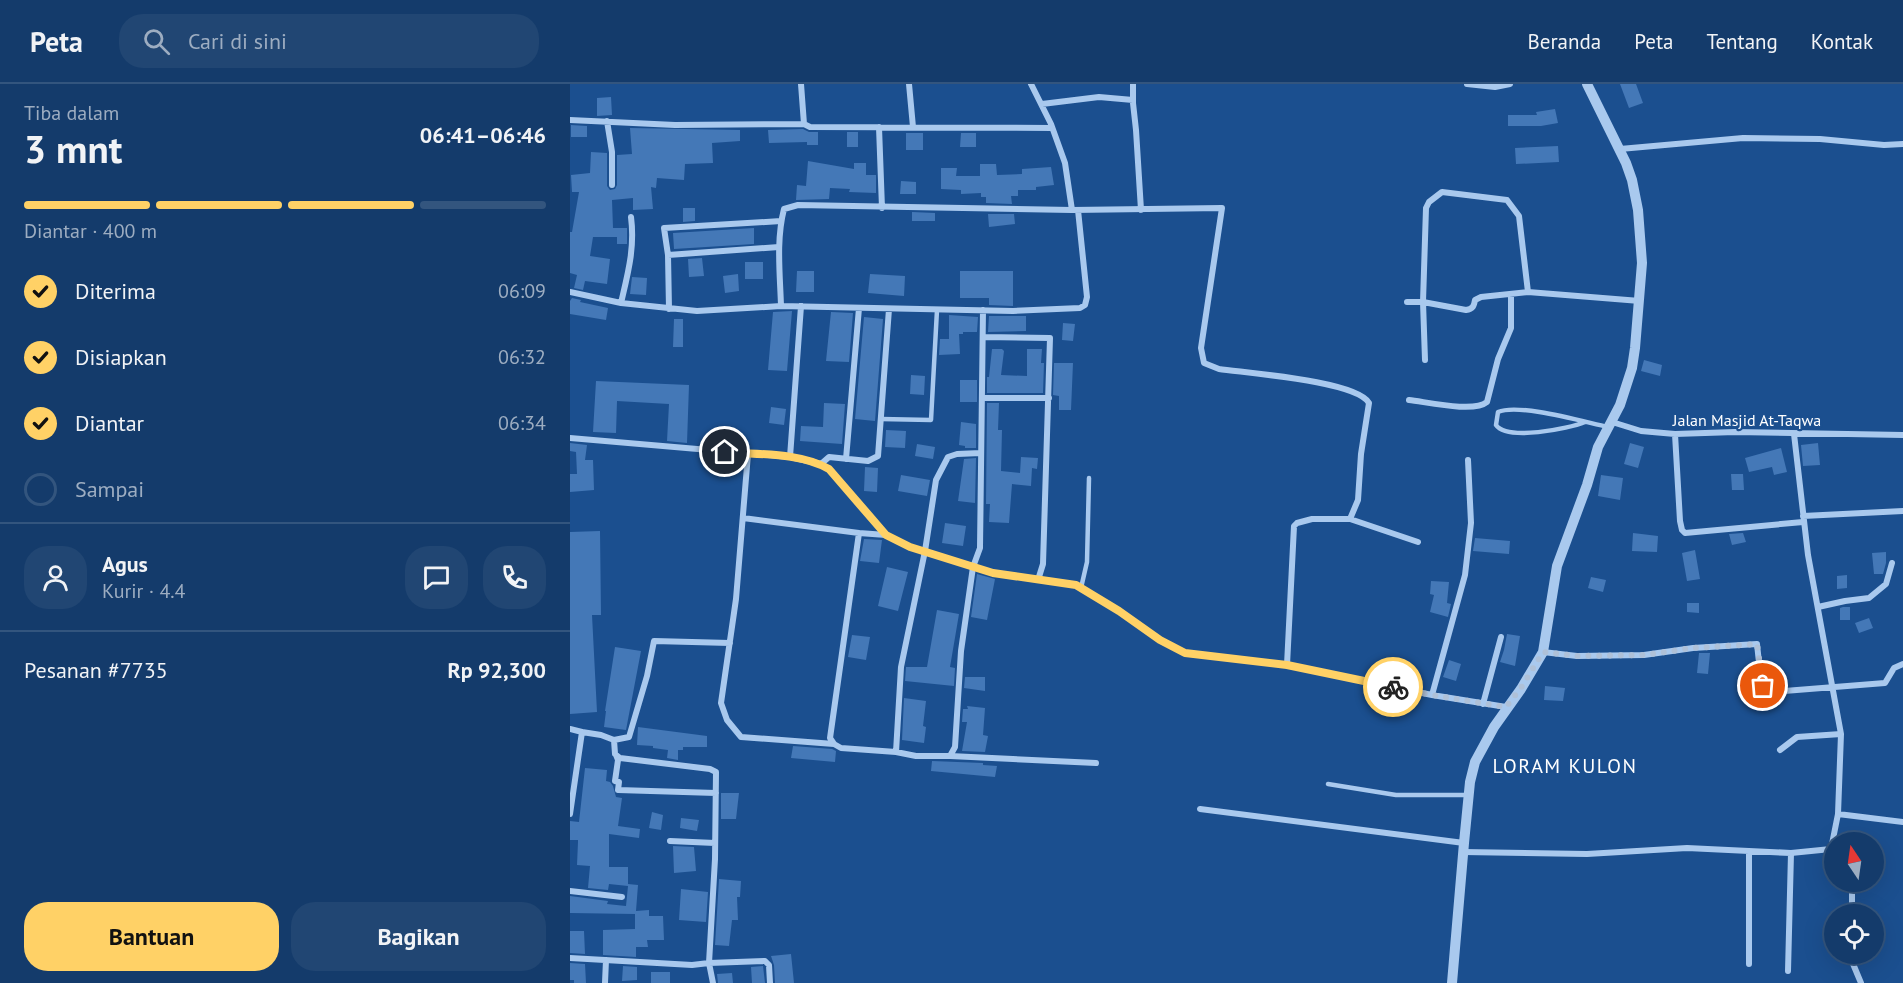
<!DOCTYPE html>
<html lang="id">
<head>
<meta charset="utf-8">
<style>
	body { margin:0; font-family:"PT Sans",sans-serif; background:#214673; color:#f1f3f6; height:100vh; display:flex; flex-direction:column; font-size:22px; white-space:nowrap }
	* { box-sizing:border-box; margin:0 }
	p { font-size:20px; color:#9dadc1 }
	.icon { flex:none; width:33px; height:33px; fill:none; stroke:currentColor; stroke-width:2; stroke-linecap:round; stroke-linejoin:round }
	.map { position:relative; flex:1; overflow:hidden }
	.details { display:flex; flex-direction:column; background:#143b6b; width:570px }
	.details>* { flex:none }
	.needle { width:39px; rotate:347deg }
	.buttons { position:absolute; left:1254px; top:748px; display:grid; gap:12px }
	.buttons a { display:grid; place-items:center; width:60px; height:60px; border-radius:50%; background:#143b6b; box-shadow:0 6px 24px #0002,0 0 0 2px #33557e; font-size:30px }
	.pin { position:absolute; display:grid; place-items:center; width:51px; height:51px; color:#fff; margin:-26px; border:3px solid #fff; border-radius:50%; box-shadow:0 2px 6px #0007 }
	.courier { position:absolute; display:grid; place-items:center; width:60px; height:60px; margin:-30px; border:4px solid #ffd166; border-radius:50%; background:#fff; color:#222; box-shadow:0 2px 8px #0007 }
	.head em { font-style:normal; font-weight:700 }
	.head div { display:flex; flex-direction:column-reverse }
	.head { display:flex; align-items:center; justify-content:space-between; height:102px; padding:0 24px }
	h1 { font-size:39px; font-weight:700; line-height:45px }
	.bar { display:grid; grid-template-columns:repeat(4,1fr); gap:9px 6px; align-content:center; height:72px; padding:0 24px }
	.bar i { height:8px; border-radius:4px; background:#33557e }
	.bar .on { background:#ffd166 }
	.bar p { grid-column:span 4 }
	.line { display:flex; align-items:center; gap:15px; padding:0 24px; border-top:2px solid #33557e }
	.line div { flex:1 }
	.round { display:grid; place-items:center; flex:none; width:63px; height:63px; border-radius:24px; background:#214673 }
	ol { padding:0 24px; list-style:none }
	li { display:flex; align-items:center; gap:18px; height:66px }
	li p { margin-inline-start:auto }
	li .icon { padding:6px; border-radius:50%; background:#ffd166; color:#111; stroke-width:4 }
	li:last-child { color:#9dadc1 }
	li i { width:33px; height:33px; border:3px solid #33557e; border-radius:50% }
	.primary-button { display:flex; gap:12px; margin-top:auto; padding:12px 24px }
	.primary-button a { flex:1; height:69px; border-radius:24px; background:#ffd166; color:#111; font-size:24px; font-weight:700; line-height:69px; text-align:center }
	.primary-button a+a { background:#214673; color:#f1f3f6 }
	header { display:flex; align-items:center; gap:36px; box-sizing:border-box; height:84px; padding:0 30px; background:#143b6b; border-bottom:2px solid #33557e }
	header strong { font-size:28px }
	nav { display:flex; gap:33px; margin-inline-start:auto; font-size:21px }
	.search { width:420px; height:54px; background:#214673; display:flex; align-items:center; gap:15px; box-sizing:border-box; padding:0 21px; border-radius:24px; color:#9dadc1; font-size:22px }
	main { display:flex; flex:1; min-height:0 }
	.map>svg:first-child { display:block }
</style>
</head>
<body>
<header>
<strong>Peta</strong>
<div class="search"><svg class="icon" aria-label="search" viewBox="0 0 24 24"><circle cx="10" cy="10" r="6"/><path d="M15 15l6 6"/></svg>Cari di sini</div>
<nav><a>Beranda</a><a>Peta</a><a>Tentang</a><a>Kontak</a></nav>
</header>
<main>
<section class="details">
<div class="head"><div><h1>3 mnt</h1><p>Tiba dalam</p></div><em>06:41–06:46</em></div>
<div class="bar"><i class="on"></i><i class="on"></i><i class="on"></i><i></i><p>Diantar · 400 m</p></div>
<ol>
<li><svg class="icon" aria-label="check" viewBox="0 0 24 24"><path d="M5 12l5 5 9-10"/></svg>Diterima<p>06:09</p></li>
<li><svg class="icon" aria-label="check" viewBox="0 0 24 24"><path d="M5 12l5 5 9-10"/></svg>Disiapkan<p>06:32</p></li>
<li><svg class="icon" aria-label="check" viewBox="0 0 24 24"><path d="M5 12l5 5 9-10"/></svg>Diantar<p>06:34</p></li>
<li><i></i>Sampai</li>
</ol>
<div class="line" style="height:108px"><a class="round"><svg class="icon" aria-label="person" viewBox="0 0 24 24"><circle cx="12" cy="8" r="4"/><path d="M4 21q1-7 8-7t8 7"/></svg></a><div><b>Agus</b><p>Kurir · 4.4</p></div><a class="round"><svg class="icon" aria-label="chat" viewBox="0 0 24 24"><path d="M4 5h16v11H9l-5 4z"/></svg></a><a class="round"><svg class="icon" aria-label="phone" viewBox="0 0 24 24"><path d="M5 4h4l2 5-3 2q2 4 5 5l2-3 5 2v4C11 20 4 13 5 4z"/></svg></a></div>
<div class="line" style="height:78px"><div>Pesanan #7735</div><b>Rp 92,300</b></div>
<div class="primary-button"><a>Bantuan</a><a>Bagikan</a></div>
</section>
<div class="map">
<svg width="1333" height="899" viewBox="0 0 1333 899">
	<rect width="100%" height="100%" fill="#1b4f8f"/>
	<path fill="#4478b7" d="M1050,0H1066L1073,19L1059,24Z
		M41,13L42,31L27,32V14Z
		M985,25L988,39L971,42H938V31H967L966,28Z
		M1,41L17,42V53H1Z
		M60,44L170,46V57L142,59L143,79L115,80L114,96L87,94L86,104L81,103L83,125L63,126V114L42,116L43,144H57V160H47V153H23L20,172L40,175L37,200L15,197L13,206L4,204L7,191L0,189V148H2L9,108H2L1,91L20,89L21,68L37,69V102L40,106L45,105L47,101V71L62,70Z
		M233,45L239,48H248V61H237V58L199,59L198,46Z
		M277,48H288V63H277Z
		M336,49H353V66H336Z
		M391,49H406V63H390Z
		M988,62L989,78L946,80L945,64Z
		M238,77L284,85V79H296V91H306V109L279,108L280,105L260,104L259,115L226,116L227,101L236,102Z
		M410,80H426L427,91L452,90V85L481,83L484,101L466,103V106H448V112H441L442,120L416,119V113H411V109L391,110V106L371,105V84H387L386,92H410Z
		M331,97L346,98V110H330Z
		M113,124H125V137L113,138Z
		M342,128L365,129V137H342Z
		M418,130H444L445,140L419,143Z
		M184,144V160L104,165L103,149Z
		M132,174L134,192L119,193L118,175Z
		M175,178H193V195H175Z
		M227,187H244V208H226Z
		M390,187H443V222L419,221V214H390Z
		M168,190L169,207L155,209L153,192Z
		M300,190L335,192L334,212L298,209Z
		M62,193L77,194L76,211L60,210Z
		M2,214L11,216L10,218L38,224L36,236L0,230V217Z
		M222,227L217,287L198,286L203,228Z
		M261,228L283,229L279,278L256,277Z
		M379,231L408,233L407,248H393V250H389L390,270L369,271L370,255H379Z
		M419,232H456V247L418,248Z
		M294,233L313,235L305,337L285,335Z
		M104,235H113V263H103Z
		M493,239L505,240L503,257L492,256Z
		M422,265H432L434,267L431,291L457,292V265H472L471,279H474L473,309H417V293H419Z
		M1074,276L1092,281L1090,292L1071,287Z
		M484,279H503L501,326H489V312L483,311Z
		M341,291L355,292L354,311L340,310Z
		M390,296H407V318H390Z
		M26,297L119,301L117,359L97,357L99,320L47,317L46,349L23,348Z
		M254,319L275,320L272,360L230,357L231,342L253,343Z
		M417,319H429L428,346H432L431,387L450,389L451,373L468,374L467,385L462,384L461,402L442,400L439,439L419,438L420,420H416Z
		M201,323L216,325L214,341L199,339Z
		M391,338L406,340V364H395V362L389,361Z
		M316,346L336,347L335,364L315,363Z
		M0,359L17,361L15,376H23L24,406L0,408V390H7L6,368L0,367Z
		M1060,359L1074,363L1068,384L1054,380Z
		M1248,359L1250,381L1233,382L1231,361Z
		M347,360L365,363L363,375L345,372Z
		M1211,364L1217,388L1204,391L1202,383L1179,388L1175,374Z
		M406,374L405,419L388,417L394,375Z
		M295,383L308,384L307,408L294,407Z
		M1161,390H1173L1174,406H1162Z
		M331,391L360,396L357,412L328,407Z
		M1031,391L1053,394L1050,416L1028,412Z
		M375,439L396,442L393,462L372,459Z
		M30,447L31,531H22L27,628L0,630V448Z
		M1063,449L1088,452L1087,468L1062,467Z
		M1173,449L1176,458L1162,461L1159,450Z
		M905,454L940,457L939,470L903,467Z
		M294,455L312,456L309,479L290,477Z
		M1125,466L1130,495L1117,497L1112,469Z
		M1316,468V479L1313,490H1304L1302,469Z
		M317,483L338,488L328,527L308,522Z
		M407,490L425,495L417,536L401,533Z
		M1277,491V504L1267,505V492Z
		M1021,493L1036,496L1033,508L1018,504Z
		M861,497L879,498L877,519L881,520L878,533L860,528L864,511L860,510Z
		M1117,519H1129V529L1117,528Z
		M1273,523H1280V536H1270V524Z
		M367,526L389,530L380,583L385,584L384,602L335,597L336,583H357Z
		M1299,534L1303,544L1289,549L1285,539Z
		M937,550L950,552L945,582L930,578L934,566Z
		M282,551L300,553L296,576L278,573Z
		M45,563L71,567L56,646L34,643L36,627H35Z
		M1129,569H1140L1138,590L1127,589Z
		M879,576L891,580L886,597L873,593Z
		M395,593H415V607L394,604Z
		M975,602L995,604L993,617L974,616Z
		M334,614L356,617L353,642L356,643L354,659L332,656Z
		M397,622L415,624L413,651L418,652L415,668L392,667L397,638H392L393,625H398Z
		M68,643L137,652V663H113V666H108V676L97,674L98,666L83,664V662L67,661Z
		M223,662L262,665L266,667L265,678L221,674Z
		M362,677L413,679V681L427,682L425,693L361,687Z
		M15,684L37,686L36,697L40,698L43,702L46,713L52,714L48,742L70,745L69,754L39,750V783H58V800L68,801L66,827L79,826V832H93L94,856H77L78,863H66V873L33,871V846L65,845V830L0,829V812L38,817L37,820L56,822L58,802L39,800L38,806L18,804L20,782L7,781L8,758V756H0V737L9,738Z
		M151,709H169L166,735H151Z
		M82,728L93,731L91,746L79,744Z
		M111,734L129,736L127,747L110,744Z
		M103,762L124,763L126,787L104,789Z
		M149,795L171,797L170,813H167L168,836H162L159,862L145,861Z
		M111,805L138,808L136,838L109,836Z
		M0,847H14L15,870L0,869Z
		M221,870L224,899H205L204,881L201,872Z
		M0,879L15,880L16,899H4V896H0Z
		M53,882L67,883V896L52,897Z
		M193,882L195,899H182L181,883Z
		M81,888H100V899H81Z
		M162,889L163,899H148L147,890Z"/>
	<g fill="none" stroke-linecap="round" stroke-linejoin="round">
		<path stroke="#a9c9ee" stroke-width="4.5" d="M311,335L361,336L367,226
			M1015,338C998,345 937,357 926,341L928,328C949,319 1014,338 1038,343
			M511,504L517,478L519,394
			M758,700L826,711H899"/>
		<path stroke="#a9c9ee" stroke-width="6" d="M339,0L343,43
			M461,0L481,40L495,79L502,126
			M563,0V19L566,46L571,126
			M897,0L925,3L940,0
			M472,20L529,13L563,16
			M0,36L105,41L234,40L231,0
			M37,37L42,68V101
			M234,40L240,43L482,44
			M309,43L312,124
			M1050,65L1173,54L1250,55L1314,61L1333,60
			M98,171L209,163
			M0,208L51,219L127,227L211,222L443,227L510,224L515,221L517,213L508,126
			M837,218H853L896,226C903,225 904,222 905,216L911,213L958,208
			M51,219C58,189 65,164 61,133
			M211,222C210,190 206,156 214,125L228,121L502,126L652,124L631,264L634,279L649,285C676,289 787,297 799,319L791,370L788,416L780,435H742L727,439L724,442L717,581
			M99,225L98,171L94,144L211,137
			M413,253L480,254L473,480L468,496
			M855,276L853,218L856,124L859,118L872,108L937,116L949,132L958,208L1070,217
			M413,314H479
			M839,316C857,318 904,329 917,318L928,275L941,244V210
			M1042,338L1071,347L1105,350L1165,348L1333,351
			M1105,350L1110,437L1112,446L1115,449L1233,438
			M0,354L220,373L251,380L259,385L316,451L340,463L423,489L506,501L549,527L590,556L615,569L717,581L862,611L936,623
			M178,370L166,515L151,619L157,636L171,653L264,660
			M220,373L231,222
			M276,375L289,224
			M251,380L259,373L298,377L308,372L319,225
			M1233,432L1333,427
			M173,434L289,449
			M780,435L848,458
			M316,451L289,449L260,654L264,660L271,664L326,668L346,672H380L385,663L391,567L403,483L410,464L413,226
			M1248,523L1275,517L1299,514L1316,500L1322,479
			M973,568L1007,572L1074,571L1123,564L1187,560L1191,597L1196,606L1202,608L1315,599L1324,584L1333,580
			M862,611L895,491L901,439L898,376
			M913,620L931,553
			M0,645L12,648L0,730
			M44,656L59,653L77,592L84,557L160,559
			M1210,666L1227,653L1271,650
			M326,668L331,583L355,467L366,396L378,373L387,370L411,369
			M46,671L48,676L45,697L49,698L48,706L146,709
			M380,672L526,679
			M630,725L894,759
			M1268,730L1333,738
			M100,757L145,759
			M1179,767V880
			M893,768L1017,770L1117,764L1221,769L1261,765L1268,730L1271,650L1238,471L1224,350
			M0,807L52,813
			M1282,831V798
			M1281,870V875L1291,899
			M0,874L122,881L139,879L145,775L146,688L140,685L50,674L45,670L44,656L31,651L12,648
			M1218,887L1221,769
			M35,899L36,876
			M143,899L139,879L195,877L199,881L200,899"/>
		<path stroke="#a9c9ee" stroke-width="10" d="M882,899L894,759L900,698L905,678L924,643L951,605L973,568L987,482L1017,401L1028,363L1050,321L1062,284L1065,264L1072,179L1068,126L1062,96L1056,79L1017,0"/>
	</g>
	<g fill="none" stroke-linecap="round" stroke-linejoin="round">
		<path stroke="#afc1d8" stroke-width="6" stroke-dasharray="0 10.8" d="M823,603L862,611L936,623L951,604L973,568L1007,572L1074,571L1123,564L1187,560L1193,602"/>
		<path stroke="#ffd166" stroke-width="8" d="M155,368C188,371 229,368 259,385L316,451L340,463L423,489L506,501L549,527L590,556L615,569L717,581L823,603"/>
	</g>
	<g text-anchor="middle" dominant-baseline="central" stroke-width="4.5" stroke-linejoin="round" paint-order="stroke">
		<g font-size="16" fill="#fff" stroke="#1b4f8f">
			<text x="1177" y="336">Jalan Masjid At-Taqwa</text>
		</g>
		<g font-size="20" letter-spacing="1.5" fill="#fff" stroke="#1b4f8f">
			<text x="995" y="682">LORAM KULON</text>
		</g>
	</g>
</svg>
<div class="buttons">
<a><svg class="needle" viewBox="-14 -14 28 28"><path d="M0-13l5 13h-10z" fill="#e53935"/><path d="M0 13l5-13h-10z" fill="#9dadc1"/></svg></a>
<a><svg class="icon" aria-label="locate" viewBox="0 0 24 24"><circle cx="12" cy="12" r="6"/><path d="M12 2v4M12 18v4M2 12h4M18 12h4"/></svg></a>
</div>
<div class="pin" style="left:1193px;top:602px;background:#ea580c"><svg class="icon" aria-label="bag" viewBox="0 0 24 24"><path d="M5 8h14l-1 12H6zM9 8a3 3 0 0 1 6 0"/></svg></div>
<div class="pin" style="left:155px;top:368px;background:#1f2937"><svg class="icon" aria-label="home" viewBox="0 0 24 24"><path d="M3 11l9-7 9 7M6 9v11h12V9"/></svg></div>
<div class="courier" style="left:823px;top:603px"><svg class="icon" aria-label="bike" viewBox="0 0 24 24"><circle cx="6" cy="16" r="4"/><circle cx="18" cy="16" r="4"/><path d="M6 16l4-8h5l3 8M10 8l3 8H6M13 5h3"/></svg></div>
</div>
</main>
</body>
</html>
